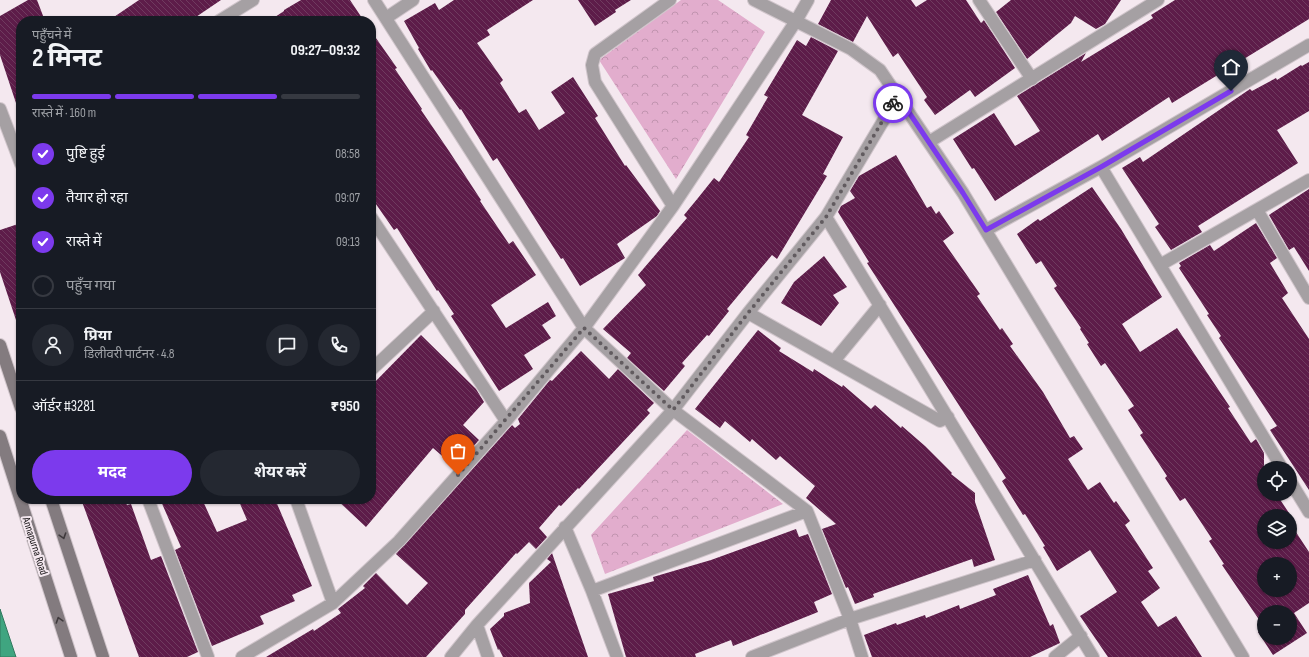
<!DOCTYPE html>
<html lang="hi">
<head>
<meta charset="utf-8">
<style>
	body { margin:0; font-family:"Sofia Sans Condensed","Noto Sans Devanagari",sans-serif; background:#242831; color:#f1f3f6; height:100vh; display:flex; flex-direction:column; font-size:15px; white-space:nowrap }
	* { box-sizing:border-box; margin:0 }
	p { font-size:13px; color:#9ea1a6 }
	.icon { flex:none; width:22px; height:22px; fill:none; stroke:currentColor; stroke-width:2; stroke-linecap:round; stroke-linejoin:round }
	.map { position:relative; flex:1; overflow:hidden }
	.sheet { position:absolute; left:16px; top:16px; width:360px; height:488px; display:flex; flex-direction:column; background:#171b24; border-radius:16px; box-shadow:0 1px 3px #0004 }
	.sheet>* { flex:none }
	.buttons { position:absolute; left:1257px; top:461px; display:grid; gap:8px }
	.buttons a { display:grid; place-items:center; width:40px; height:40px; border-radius:50%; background:#171b24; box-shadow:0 1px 3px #0004; font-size:20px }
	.pin { position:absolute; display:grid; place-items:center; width:34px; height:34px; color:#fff; margin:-41px -17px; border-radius:50% 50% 50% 0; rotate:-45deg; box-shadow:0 0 4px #0007 }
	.pin .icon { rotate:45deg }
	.courier { position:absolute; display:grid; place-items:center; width:40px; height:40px; margin:-20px; border:3px solid #7c3aed; border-radius:50%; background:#fff; color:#222; box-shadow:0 1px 5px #0007 }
	.head em { font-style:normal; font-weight:700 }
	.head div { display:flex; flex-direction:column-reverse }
	.head { display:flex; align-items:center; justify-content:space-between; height:68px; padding:0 16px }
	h1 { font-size:26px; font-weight:700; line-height:30px }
	.bar { display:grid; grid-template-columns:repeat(4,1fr); gap:6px 4px; align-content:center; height:48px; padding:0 16px }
	.bar i { height:5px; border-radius:3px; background:#363941 }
	.bar .active { background:#7c3aed }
	.bar p { grid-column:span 4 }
	.line { display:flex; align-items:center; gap:10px; padding:0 16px; border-top:1px solid #363941 }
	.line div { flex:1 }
	.round { display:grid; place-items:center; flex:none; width:42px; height:42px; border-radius:21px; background:#242831 }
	ol { padding:0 16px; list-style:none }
	li { display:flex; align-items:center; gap:12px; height:44px }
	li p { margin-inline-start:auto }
	li .icon { padding:4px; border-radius:50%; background:#7c3aed; color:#fff; stroke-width:4 }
	li:last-child { color:#9ea1a6 }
	li i { width:22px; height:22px; border:2px solid #363941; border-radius:50% }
	.action { display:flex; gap:8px; margin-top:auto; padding:8px 16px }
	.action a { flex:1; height:46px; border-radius:24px; background:#7c3aed; color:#fff; font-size:16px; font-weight:700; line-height:46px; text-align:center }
	.action a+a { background:#242831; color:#f1f3f6 }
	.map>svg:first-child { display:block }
</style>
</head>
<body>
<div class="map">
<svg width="1309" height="657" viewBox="0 0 1309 657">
	<defs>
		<pattern id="park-crowns" width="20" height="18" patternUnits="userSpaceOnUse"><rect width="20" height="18" fill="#e2adcd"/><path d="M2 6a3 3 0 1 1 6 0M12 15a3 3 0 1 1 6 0" fill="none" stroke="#c194af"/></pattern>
		<pattern id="building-back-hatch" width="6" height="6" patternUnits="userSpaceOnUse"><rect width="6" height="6" fill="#5d1c49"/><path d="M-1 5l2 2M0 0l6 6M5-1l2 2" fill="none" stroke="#6f3b5f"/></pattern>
	</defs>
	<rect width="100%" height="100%" fill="#f4e8ef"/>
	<path fill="url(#park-crowns)" d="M681,0H718L765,32L676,179L599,60Z
		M687,430L783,504L605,574L591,535Z"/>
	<path fill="#3fa580" stroke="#32785f" d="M0,609L16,657H0Z"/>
	<path fill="url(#building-back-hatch)" fill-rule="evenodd" d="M28,0H37L45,21H21V109H18L0,55V16Z
		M139,0H221L190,21H108Z
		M301,0H350L364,21H269L284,11V10Z
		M454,0H533L487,30L490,35L477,43L503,80L500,83L519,113L526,109L539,130L565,113L551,92L573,77L598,116L595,118L625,166L626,165L660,211L657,216L617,244L625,258L580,286L563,258L561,259L543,231L497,158L493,161L461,109L460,110L432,70L431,71L418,49L419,48L404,21L435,3L439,10Z
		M578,0H631L615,10L616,12L595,26Z
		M831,0H911L916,7L927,0H966L981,23L984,20L1015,68L975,97L970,90L935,115L924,100L927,97L898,53L893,57L867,16L853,42L818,24Z
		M1011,0H1121L1105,24L1096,29L1075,16L1071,23L1027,59L996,12Z
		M1175,0H1309V19L1172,103L1169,97L1102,141L1098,134L995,201L974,168L972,169L953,139L994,113L1015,146L1040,131L1017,96L1086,53L1081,62L1153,18L1151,15Z
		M371,31L397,68L395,69L422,109L421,110L449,151L481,200L480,201L509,244L513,241L536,275L491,305L506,328L548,302L556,316L542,325L551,338L524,355L533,369L499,391L451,316L454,314L438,290L437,291L397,228L394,230L371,197Z
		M811,37L838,51L802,115L843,137L823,174L827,176L777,259L772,255L727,309L729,311L709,336L707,335L682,363L685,366L664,391L627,358L631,353L603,329L646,285L638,275L687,218L684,215L698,198L714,178L719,182L749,137L746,135L768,97L764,95L797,40L806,46Z
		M1309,62V111L1277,130L1298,163L1198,226L1202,232L1171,250L1155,227L1159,224L1122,168L1140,157L1143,162L1250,89L1252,91L1276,78L1277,80L1301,65L1302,66Z
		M896,155L927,208L931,206L936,214L939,211L954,233L943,241L980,294L977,296L1000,330L1002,328L1013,344L1010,346L1043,392L1070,438L1074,436L1083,449L1068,459L1088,490L1100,482L1114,503L1116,501L1130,521L1125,525L1153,568L1148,571L1160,588L1141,602L1158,627L1176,616L1202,657H1108L1080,616L1117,592L1090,550L1057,571L1043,547L1045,546L1025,514L1023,515L1002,481L1006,478L867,263L869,262L838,212L841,206L855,198L850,191L859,176Z
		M1092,187L1121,229L1162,297L1122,324L1140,352L1177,328L1230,407L1228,408L1251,443L1256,439L1264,453V494H1271L1275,500L1279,498L1293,519L1290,521V516H1264V542H1290V523L1309,552V603L1294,613L1307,633L1273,655L1258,632L1264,628V638H1290V612H1264V627L1222,565L1224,564L1209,541L1212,539L1185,498L1180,501L1165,478L1167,476L1140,435L1143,433L1128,410L1134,406L1105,363L1101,366L1087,344L1089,343L1080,329L1081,328L1054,288L1057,286L1041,261L1036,264L1017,234L1038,219L1040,221ZM1264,564H1290V590H1264Z
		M1309,189V271L1294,247L1289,250L1269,215Z
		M1256,223L1277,258L1270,263L1288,293L1282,298L1309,339V490L1270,430L1277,426L1219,338L1221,336L1207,315L1209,314L1179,268L1181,266L1179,263L1210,245L1214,251Z
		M18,224L21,232V326H18L0,272V230Z
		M824,256L847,287L833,295L839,303L821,326L781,303L794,282Z
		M758,330L781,348L779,351L813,372L814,369L842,387L843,385L871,409L875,405L901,428L902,426L925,446L952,473L951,474L975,493V502L995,560L974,567L972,559L873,594L874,597L855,604L848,587L846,588L822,529L836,524L806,498L815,486L780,456L776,460L752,439L750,442L725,421L720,428L695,409Z
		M421,335L476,389L484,402L463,425L479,440L455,467L433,448L366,527L336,499H371V386Z
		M581,351L609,379L618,369L654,403L647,410L650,413L579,489L578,488L561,506L559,505L539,528L547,537L536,549L529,542L517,554L516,553L465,610V614L426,657H266L313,629L314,631L341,613L338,609L365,588L363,586L376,573L407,605L428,583L396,554L512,425L515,428L520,424L518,419L550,380L552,381Z
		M81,499H125L127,505L131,504L151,560L161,556L198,652L187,657H139Z
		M160,499H202L217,532L247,520L238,499H275L312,586L292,595L295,601L260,616L264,624L212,646L175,550L181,547Z
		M796,529L799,537L808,534L832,594L814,602L818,612L733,646L731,640L695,654L696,657H626L608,594L654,581L653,577L711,560Z
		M552,553L588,657H503L499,649L498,650L490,629L504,616V613L530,603L529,583L551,562L547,559Z
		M1028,575L1050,626L1053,624L1060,643L1030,657H872L864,635L896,623L897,625L925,615L926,618L959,605L960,609L996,595L993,589Z"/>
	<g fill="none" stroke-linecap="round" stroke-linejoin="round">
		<g stroke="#d0c5cb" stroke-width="14">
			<path id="street" d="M374,0L584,328L673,410L807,511L850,619L862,657
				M670,0L595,54L592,65L595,82L673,206
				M754,0L851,49L880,70L963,193L1243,657
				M979,0L1032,79
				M386,18L413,0
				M219,21L253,0
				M0,109L21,164
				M929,142L1158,0
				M1101,167L1282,468
				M1257,210L1309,298
				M371,217L506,421
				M826,217L1093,657
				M986,230L1101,167L1309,45
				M1160,265L1309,180
				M748,313L940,421L948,417
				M834,361L880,305
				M371,370L434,311
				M1290,481L1309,512
				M148,499L208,657
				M296,499L333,603
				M565,527L592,591L617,657
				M592,591L807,511
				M477,625L488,657
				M242,657L333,603L399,541L506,421L584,328L673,206L796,21L808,0
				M451,657L477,625L673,410L748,313L826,217L898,96
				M752,657L850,619L1035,560
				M1055,657L1081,636"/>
		</g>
		<g stroke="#d0c5cb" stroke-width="14">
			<path id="secondary" d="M0,345L21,408
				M0,436L71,657
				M51,499L103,657"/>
		</g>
		<use href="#street" stroke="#a5a0a3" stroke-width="12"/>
		<use href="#secondary" stroke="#837b7f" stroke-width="12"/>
	</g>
	<defs><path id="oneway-chevron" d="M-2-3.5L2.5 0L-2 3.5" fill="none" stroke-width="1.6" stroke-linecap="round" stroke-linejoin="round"/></defs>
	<g stroke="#3f3a3d">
		<use href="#oneway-chevron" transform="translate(63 536) rotate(72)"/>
		<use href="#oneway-chevron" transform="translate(59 620) rotate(-108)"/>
	</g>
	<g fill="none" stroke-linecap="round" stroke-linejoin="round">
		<path stroke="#615b5f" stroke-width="4" stroke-dasharray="0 7.2" d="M458,475L584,328L673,410L748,313L826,217L893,103"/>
		<path stroke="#7c3aed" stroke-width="5" d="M893,103L898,96L963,193L986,230L1101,167L1231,91"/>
	</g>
	<g text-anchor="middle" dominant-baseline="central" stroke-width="4" stroke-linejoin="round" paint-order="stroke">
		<g font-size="11" fill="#120f11" stroke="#f4e8ef">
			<text transform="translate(35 546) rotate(72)">Annapurna Road</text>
		</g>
	</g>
</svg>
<div class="buttons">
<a><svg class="icon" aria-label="locate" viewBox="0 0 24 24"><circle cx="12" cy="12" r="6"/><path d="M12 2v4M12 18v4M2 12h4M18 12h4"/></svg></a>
<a><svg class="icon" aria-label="layers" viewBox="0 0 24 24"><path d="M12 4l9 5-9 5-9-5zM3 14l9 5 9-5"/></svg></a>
<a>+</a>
<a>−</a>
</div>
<div class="pin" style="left:458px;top:475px;background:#ea580c"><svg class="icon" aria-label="bag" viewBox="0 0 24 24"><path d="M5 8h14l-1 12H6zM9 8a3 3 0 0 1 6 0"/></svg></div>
<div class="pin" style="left:1231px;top:91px;background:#1f2937"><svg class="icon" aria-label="home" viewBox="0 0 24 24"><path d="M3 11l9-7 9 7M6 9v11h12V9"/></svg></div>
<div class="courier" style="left:893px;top:103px"><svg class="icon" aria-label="bike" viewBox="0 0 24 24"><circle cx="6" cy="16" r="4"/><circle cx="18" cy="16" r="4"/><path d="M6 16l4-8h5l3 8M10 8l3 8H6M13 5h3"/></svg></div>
<section class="sheet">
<div class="head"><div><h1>2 मिनट</h1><p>पहुँचने में</p></div><em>09:27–09:32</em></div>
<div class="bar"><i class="active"></i><i class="active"></i><i class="active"></i><i></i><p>रास्ते में · 160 m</p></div>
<ol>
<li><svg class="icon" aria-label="check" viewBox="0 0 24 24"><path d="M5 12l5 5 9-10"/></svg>पुष्टि हुई<p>08:58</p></li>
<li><svg class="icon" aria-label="check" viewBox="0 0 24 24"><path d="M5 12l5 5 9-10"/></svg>तैयार हो रहा<p>09:07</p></li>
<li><svg class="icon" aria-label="check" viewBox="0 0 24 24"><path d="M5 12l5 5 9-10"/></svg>रास्ते में<p>09:13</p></li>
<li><i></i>पहुँच गया</li>
</ol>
<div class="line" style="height:72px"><a class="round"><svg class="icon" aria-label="person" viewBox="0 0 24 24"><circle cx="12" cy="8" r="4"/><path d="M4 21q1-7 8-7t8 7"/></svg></a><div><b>प्रिया</b><p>डिलीवरी पार्टनर · 4.8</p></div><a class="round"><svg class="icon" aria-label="chat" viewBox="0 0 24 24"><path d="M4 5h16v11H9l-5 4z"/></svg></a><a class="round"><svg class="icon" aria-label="phone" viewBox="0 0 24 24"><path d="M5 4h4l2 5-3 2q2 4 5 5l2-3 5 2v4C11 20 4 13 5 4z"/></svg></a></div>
<div class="line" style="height:52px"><div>ऑर्डर #3281</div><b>₹950</b></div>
<div class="action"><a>मदद</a><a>शेयर करें</a></div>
</section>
</div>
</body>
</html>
